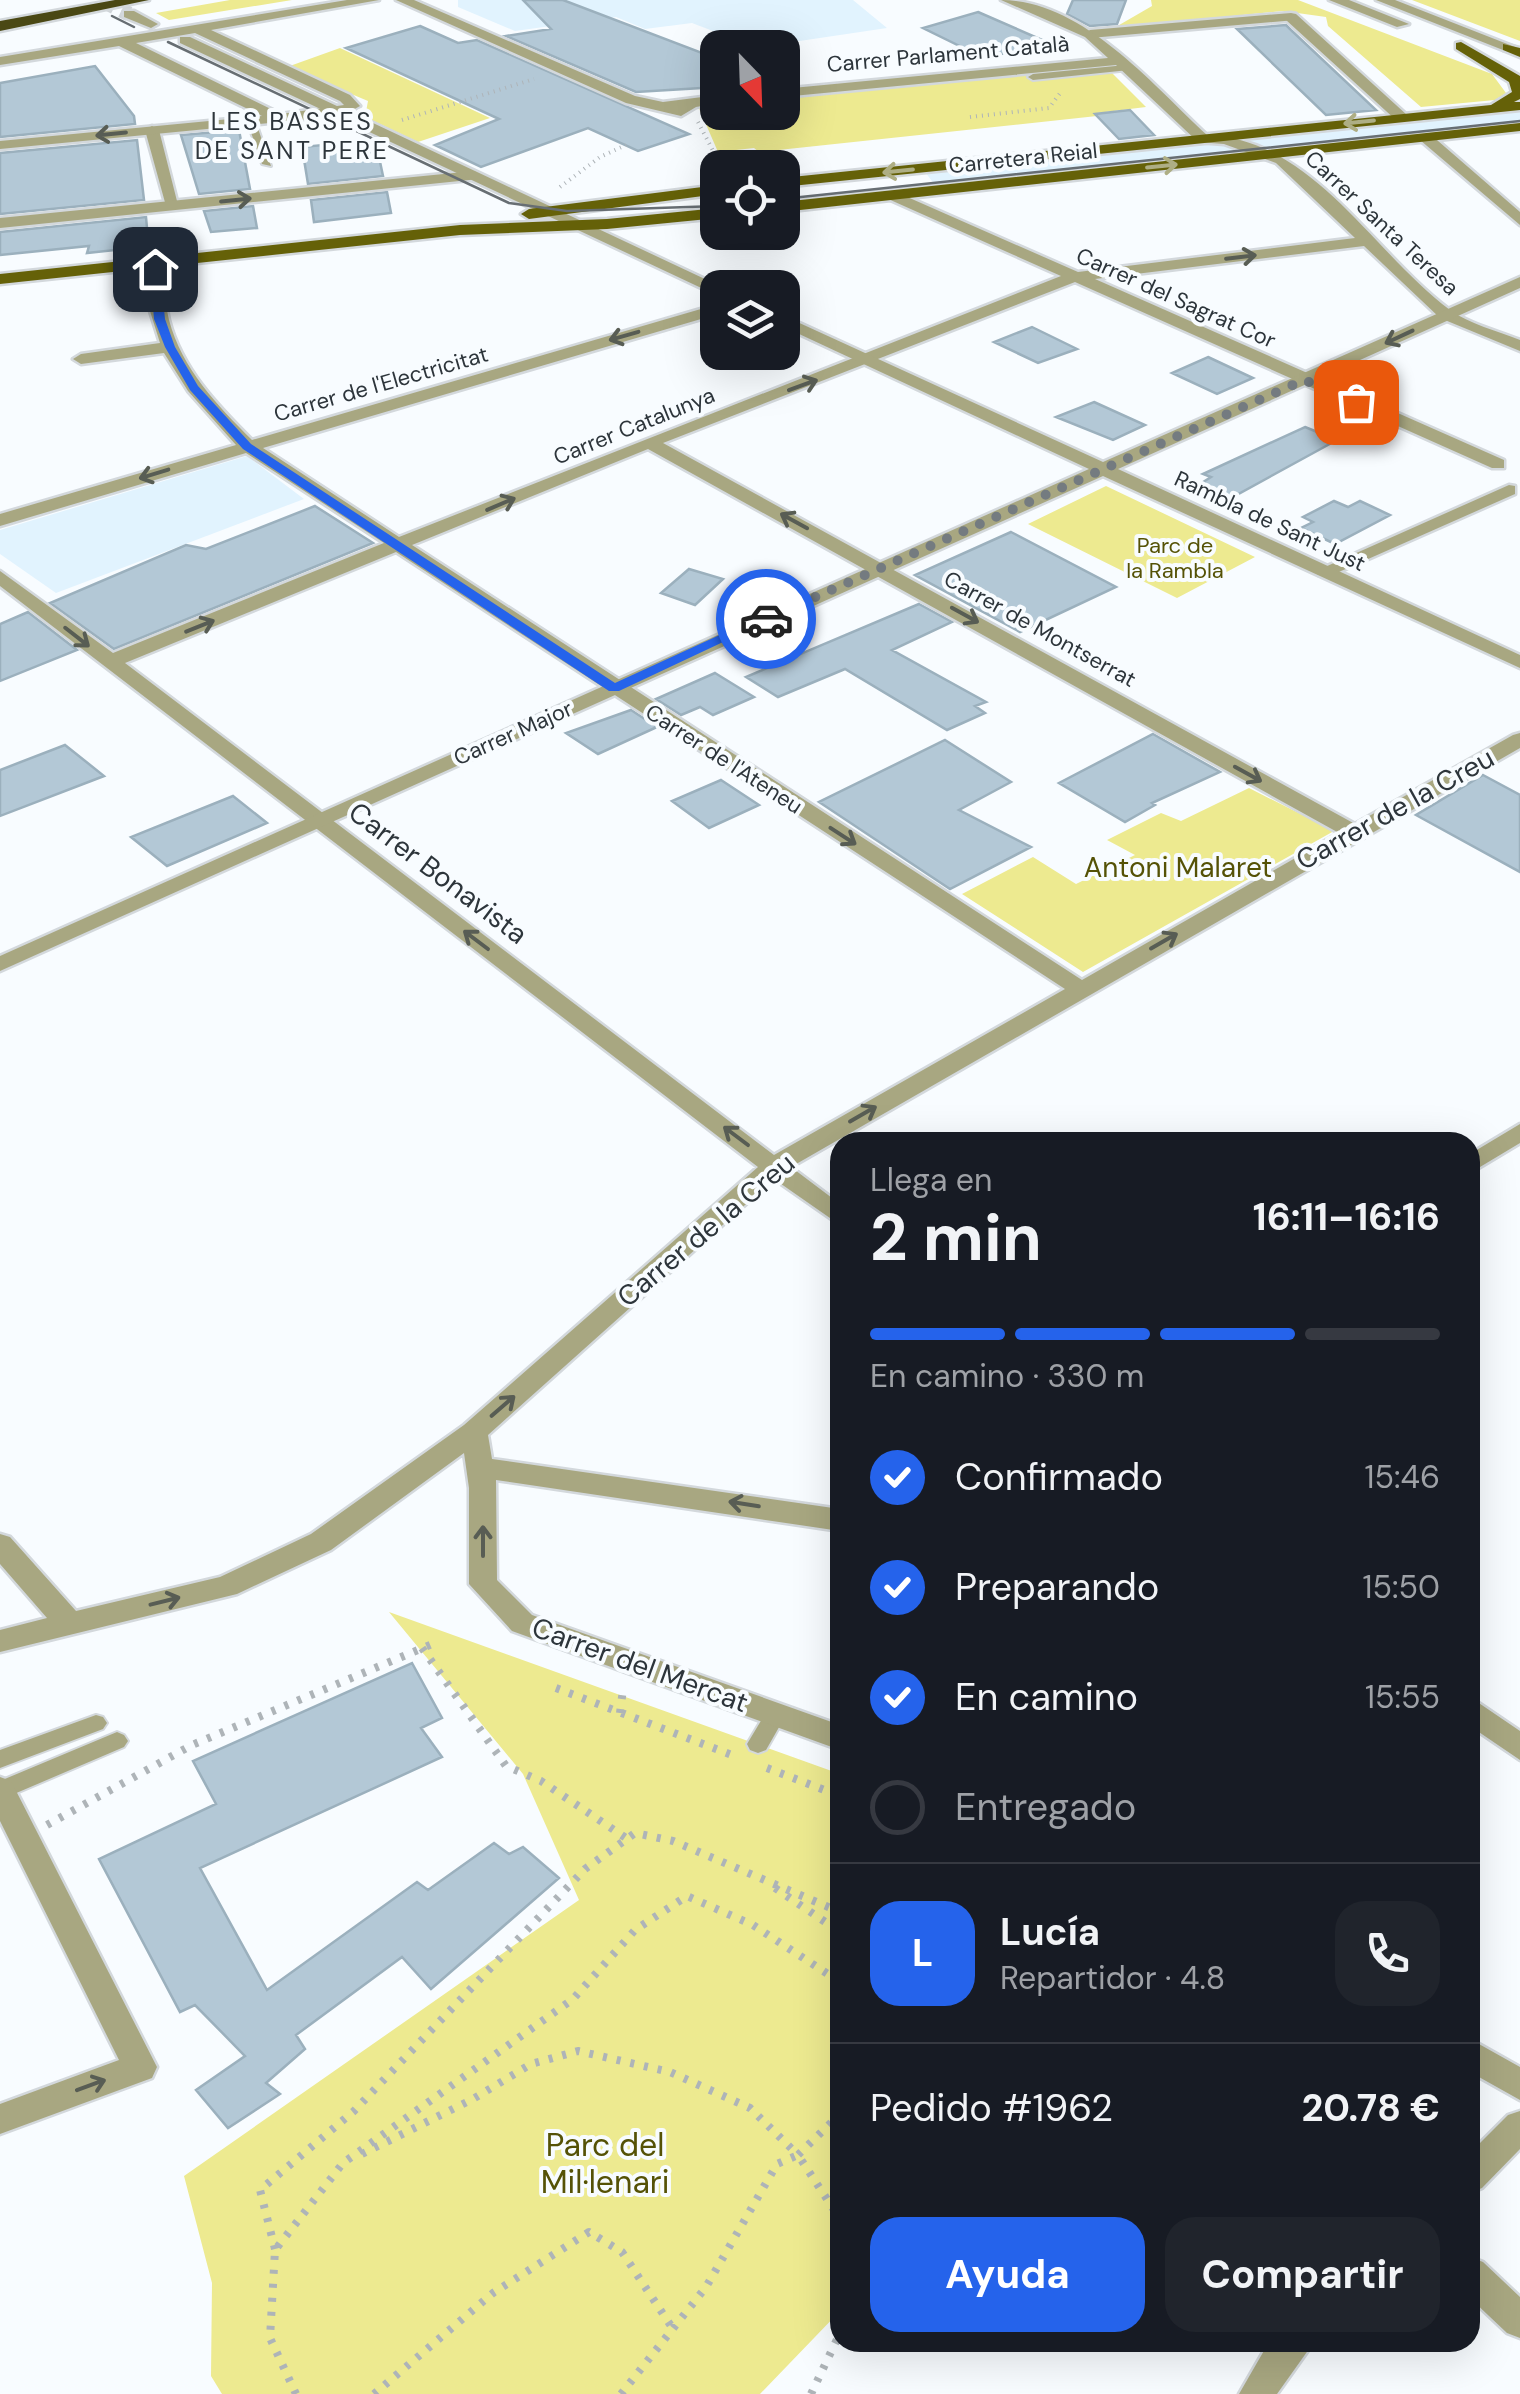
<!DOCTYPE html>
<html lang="es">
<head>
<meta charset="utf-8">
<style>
	body { margin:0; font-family:"DM Sans",sans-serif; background:#20242c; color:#f1f3f6; height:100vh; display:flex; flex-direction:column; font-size:38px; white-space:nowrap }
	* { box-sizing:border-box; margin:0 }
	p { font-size:32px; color:#9ea1a6 }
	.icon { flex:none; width:55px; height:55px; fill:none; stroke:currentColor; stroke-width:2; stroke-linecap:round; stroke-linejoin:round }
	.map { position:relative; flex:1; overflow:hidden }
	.sheet { position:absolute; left:830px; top:1132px; width:650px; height:1220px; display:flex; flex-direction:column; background:#171b24; border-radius:30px; box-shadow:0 10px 40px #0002 }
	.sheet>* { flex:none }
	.needle { width:65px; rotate:157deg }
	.controls { position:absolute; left:700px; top:30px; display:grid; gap:20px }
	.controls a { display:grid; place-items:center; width:100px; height:100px; border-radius:20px; background:#171b24; box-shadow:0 10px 40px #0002; font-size:50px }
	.pin { position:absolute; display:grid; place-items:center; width:85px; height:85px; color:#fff; margin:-42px; border-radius:20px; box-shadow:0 5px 15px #0006 }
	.courier { position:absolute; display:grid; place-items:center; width:100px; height:100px; margin:-50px; border:8px solid #2563eb; border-radius:50%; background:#fff; color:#222; box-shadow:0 2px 12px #0007 }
	.summary em { font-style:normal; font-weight:700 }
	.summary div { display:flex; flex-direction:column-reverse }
	.summary { display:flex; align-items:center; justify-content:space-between; height:170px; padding:0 40px }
	h1 { font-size:65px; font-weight:700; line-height:75px }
	.bar { display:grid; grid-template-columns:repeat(4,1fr); gap:15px 10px; align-content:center; height:120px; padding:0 40px }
	.bar i { height:12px; border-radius:8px; background:#363941 }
	.bar .on { background:#2563eb }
	.bar p { grid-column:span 4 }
	.line { display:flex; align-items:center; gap:25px; padding:0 40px; border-top:2px solid #363941 }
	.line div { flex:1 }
	.round { display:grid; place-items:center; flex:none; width:105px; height:105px; border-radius:30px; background:#20242c }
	ol { padding:0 40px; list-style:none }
	li { display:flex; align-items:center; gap:30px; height:110px }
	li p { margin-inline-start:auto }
	li .icon { padding:10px; border-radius:50%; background:#2563eb; color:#fff; stroke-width:4 }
	li:last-child { color:#9ea1a6 }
	li i { width:55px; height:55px; border:5px solid #363941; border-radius:50% }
	.cta { display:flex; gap:20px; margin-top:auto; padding:20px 40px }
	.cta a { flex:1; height:115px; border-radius:30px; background:#2563eb; color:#fff; font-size:40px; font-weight:700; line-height:115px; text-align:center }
	.cta a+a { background:#20242c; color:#f1f3f6 }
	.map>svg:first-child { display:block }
</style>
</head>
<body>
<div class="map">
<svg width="1520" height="2394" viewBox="0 0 1520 2394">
	<rect width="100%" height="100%" fill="#f8fcff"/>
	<path fill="#e1f3fe" d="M458,0H853L887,28L766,46L747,44L692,23L645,29L616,17L515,31L458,7Z
		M1520,110V123L1270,150L1237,140Z
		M1215,142L1248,152L935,185L925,172Z
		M247,456L304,499L56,593L0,554V530Z"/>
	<path fill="#edea90" d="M230,0H292L169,20L156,13Z
		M1151,0H1298L1492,74L1506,93L1495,100L1421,107L1328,26L1326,17L1283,11L1114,28L1152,6Z
		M1412,0H1520V41Z
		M340,48L490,118L418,142L365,117L368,101L287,67Z
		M1025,73L1034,81L1112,73L1146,107L1097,113V116L759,152L754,148L718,152L698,106L717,104L718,112H782L783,98Z
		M1106,486L1255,557L1177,598L1028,524Z
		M1249,788L1334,831L1083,972L962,894L1033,857L1076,884L1135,855L1107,840L1161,813L1181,821Z
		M389,1612L840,1774V2311L760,2394H222L211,2376L212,2283L184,2176L579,1900L523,1774Z"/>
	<path fill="#b3c8d6" stroke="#9bb0bd" stroke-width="2.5" d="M523,0H563L718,59V87L636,92L506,36L551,29Z
		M1073,0H1126L1117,24L1090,26L1067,14Z
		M978,12L1049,43L984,58L923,28Z
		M1286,25L1291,30L1376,110L1326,115L1237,29Z
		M420,26L458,43L477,40L689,134L638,151L588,128L481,167L435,145L499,119L346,48Z
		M95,66L134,116L135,124L0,137V83Z
		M1130,110L1154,135L1119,139L1095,114Z
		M239,130L250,189L199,194L181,135Z
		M137,140L144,200L0,214V153Z
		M354,142L379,157L383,176L308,184L302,147Z
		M387,192L391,213L314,222L311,200Z
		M253,206L257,228L211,232L204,211Z
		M146,217L148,239L124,241L125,249L87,253L89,246L0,255V232Z
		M1032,327L1077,349L1038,363L994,342Z
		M1208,357L1253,378L1217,394L1172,373Z
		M1094,402L1145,425L1113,440L1056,417Z
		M1305,427L1337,440L1231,498L1200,484L1211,477L1203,474Z
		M1334,501L1348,507L1360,501L1390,515L1335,544L1301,528L1313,522L1303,517Z
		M315,506L373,543L114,649L50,603L186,545L206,549Z
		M1011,532L1116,587L1020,632L915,575Z
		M689,569L723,579L695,605L661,593Z
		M919,604L952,622L892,650L986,702L975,706L985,713L947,730L845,669L778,697L746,677Z
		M28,612L77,650L0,681V624Z
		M715,673L754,697L713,715L700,707L681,715L656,699Z
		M631,710L657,727L598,754L566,733Z
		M1153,734L1220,772L1152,803L1155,805L1125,822L1059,783Z
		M945,740L1011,782L959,810L1031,847L950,889L819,802Z
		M65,745L104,776L0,816V770Z
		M1483,775L1520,795V872L1416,815Z
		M721,780L759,805L709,828L672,801Z
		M233,796L267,823L167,866L131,837Z
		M412,1663L442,1718L421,1728L442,1757L200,1868L267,1990L417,1882L428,1890L494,1843L509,1854L523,1847L559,1878L431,1989L402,1957L296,2035L305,2049L266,2083L280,2094L228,2128L196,2090L245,2056L195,2005L180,2012L99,1859L216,1804L193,1761Z"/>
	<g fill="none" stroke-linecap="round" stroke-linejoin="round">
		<path stroke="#cfd4d8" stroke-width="15" stroke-dasharray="15 8" stroke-linecap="butt" d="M101,0L129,14"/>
		<g stroke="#d3d8dc" stroke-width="4">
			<path id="service" d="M1126,65L1129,66V70L1033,80L1028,77L1033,74Z
				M246,118L255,120L271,166L262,164Z
				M775,1707L782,1709L786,1715L766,1750L758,1753L750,1750L747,1744L768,1709Z
				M96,1715L103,1717L107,1723L103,1729L0,1768V1750Z
				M117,1732L124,1735L128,1741L124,1747L0,1800V1781Z"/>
		</g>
		<g stroke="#d3d8dc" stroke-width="5">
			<path id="pedestrian" d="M1291,13L1296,14V20L1090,38L1083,34L1090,30Z
				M152,126L159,130L179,209L166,206L145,130Z"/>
		</g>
		<g stroke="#d3d8dc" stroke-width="5">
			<path id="minor" d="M347,0H379L211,30L350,95L360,106L342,116L0,149V141L262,116L119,46L0,65V57ZM195,33L340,101L344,105L281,114L136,43Z
				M396,0H414L635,96L663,102L718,95V103L696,107L681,116L626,103Z
				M1001,0C1082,0 1152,84 1207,135C1313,139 1372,252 1450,310C1469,324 1498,331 1520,340V351L1440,318L1364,246L1095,279L1504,460V468H1492L1075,282L663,443L1355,824L1513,735L1520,733V748L791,1167L840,1204V1225L774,1179L488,1435L492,1459L840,1509V1531L496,1480L497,1580L532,1615L840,1725V1750L512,1631L469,1584V1488L464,1453L331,1550L237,1594L0,1652V1630L47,1618L0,1564V1534L10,1537L76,1611L220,1577L311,1534L464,1425L758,1167L0,586V571L113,653L384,543L246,453L0,526V514L236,445L188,391L164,353L81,364L73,359L81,354L160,343L150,311L146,262L160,259C167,277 164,300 169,320C182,369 217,405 252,440L718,304V314L263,448L399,537L1061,276L886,198V192H896L1078,272L1355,238L1276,163L1224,144L1198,142L1116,65L782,97V89L1108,58L1085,37ZM648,449L1339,833L1082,980L412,545ZM396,552L1065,989L774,1155L125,663Z
				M1286,14H1296L1407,115V121H1397L1286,20Z
				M1420,134H1430L1520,212V225L1420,140Z
				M474,171L482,176L479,179L0,228V218Z
				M1509,485L1515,486V494L1332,575H1318L1316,571Z
				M1520,1124V1143L1470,1173V1154Z
				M1470,1697L1520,1731V1760L1470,1726Z
				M0,1777L11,1781L157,2067L152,2078L0,2134V2104L119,2060L0,1821Z
				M1470,2039L1520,2067V2100L1470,2072Z
				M1520,2111V2149L1482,2188L1470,2193V2153L1508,2115Z
				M1470,2257L1483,2262L1520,2297V2338L1507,2333L1470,2298Z
				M1269,2342H1314L1277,2394H1239Z"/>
		</g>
		<g stroke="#d3d8dc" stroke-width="5">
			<path id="tertiary" d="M1329,0H1349L1409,24L1397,27Z
				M1376,0H1395L1515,47L1503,50Z
				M124,11H134L158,24L151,28L124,17Z
				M180,37H190L724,288H718V295L712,293L180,43Z
				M1520,277V288L1118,469L1520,655V668L1103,476L0,971V956L1089,469L782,326V315L1103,462Z"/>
		</g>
		<g stroke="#d3d8dc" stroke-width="5">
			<path id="primary" d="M1461,42L1520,76V99L1514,102H1520V110L782,187V178L1491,105L1512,92L1509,82L1456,49V43Z
				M1503,44L1520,48V57L1503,50Z
				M1520,123V131L782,212V202Z
				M718,185V194L529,219L521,214L529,209Z
				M718,208V218L607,229L460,235L0,284V274L460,225L607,219Z"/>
		</g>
		<g stroke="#d3d8dc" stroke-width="5">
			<path id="motorway" d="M115,0H149L0,31V21Z"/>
		</g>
		<path stroke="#aeb4b8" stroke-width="4" stroke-dasharray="1 5" stroke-linecap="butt" d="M970,117L1049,108L1061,92
			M402,120L534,79
			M698,122L722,168
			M560,187L600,157L626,145"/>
		<path stroke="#aeb4b8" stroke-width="8" stroke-dasharray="4 10" stroke-linecap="butt" d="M422,1648L506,1766L541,1781L626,1838
			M556,1688L737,1757
			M620,1713L623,1689
			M767,1768L840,1796
			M47,1825L192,1745L437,1642
			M775,1888L840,1932
			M362,2154L473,2099L531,2064L578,2051L670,2072L750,2108L798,2155L840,2114
			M275,2249L260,2190L354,2111L585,1869L635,1833L673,1841L840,1912
			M296,2394L270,2338L275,2250L343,2163L573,1999L635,1930L687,1896L753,1925L840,1982
			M374,2394L493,2293L589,2232L622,2252L673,2329
			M621,2394L706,2287L777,2164L798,2155L840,2219
			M811,2394L840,2333"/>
		<use href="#service" fill="#a8a781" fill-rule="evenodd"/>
		<use href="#pedestrian" fill="#a8a781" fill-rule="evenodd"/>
		<use href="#minor" fill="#a8a781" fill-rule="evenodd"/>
		<use href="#tertiary" fill="#a8a781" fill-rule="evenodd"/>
		<use href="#primary" fill="#656108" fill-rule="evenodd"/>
		<use href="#motorway" fill="#4a4814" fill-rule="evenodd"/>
		<path stroke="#676e73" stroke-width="2.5" d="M112,16L134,27
			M168,42L509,203L567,211L718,206
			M782,199L1520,121"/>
	</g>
	<defs><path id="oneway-shaft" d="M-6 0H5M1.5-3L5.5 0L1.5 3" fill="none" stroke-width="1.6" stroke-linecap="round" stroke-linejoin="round" transform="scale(2.5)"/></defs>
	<g stroke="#aeae84">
		<use href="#oneway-shaft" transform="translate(1359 122) rotate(174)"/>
		<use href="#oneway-shaft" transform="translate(1162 166) rotate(-6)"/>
		<use href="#oneway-shaft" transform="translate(898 171) rotate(174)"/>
	</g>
	<g stroke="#585d54">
		<use href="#oneway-shaft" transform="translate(111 134) rotate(174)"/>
		<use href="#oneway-shaft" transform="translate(236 200) rotate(-6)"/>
		<use href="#oneway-shaft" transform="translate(1241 257) rotate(-7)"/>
		<use href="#oneway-shaft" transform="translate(624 336) rotate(164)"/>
		<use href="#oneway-shaft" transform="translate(1399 337) rotate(155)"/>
		<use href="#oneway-shaft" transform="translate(803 385) rotate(-20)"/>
		<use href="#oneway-shaft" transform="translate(154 474) rotate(163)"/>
		<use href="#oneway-shaft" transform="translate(501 504) rotate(-23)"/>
		<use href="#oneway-shaft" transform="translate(794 521) rotate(-151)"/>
		<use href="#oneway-shaft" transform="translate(965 615) rotate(29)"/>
		<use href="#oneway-shaft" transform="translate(200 626) rotate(-22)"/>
		<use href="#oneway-shaft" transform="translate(77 637) rotate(38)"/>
		<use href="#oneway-shaft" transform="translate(1248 774) rotate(29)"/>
		<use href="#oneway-shaft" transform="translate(843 836) rotate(33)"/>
		<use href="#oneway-shaft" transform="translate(476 940) rotate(-143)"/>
		<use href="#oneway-shaft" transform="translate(1164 941) rotate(-30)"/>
		<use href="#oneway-shaft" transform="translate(863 1114) rotate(-30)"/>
		<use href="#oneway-shaft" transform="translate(736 1136) rotate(-143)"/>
		<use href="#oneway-shaft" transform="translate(503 1406) rotate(-41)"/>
		<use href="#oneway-shaft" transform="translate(744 1504) rotate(-171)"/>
		<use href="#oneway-shaft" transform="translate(483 1541) rotate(-90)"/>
		<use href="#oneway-shaft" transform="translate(165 1601) rotate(-14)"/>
		<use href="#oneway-shaft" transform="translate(91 2085) rotate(-20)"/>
	</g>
	<path fill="#2563eb" d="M155,266L160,269L165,319L175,347L198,386L251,444L615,683L761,616L772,619L619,691H609L243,449L190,390L165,347L154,319L150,269Z"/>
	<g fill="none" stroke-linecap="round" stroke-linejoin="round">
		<path stroke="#747b80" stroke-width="10" stroke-dasharray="0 18" d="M766,619L1304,380L1356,402"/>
	</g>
	<g text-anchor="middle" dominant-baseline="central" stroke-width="8" stroke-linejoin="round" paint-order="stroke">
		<g font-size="22" fill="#2d353b" stroke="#f8fcff">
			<text transform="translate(948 54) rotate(-5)">Carrer Parlament Català</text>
			<text transform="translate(1023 158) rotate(-6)">Carretera Reial</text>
			<text transform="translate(1382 223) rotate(43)">Carrer Santa Teresa</text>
			<text transform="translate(1176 298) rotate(24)">Carrer del Sagrat Cor</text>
			<text transform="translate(381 384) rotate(-16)">Carrer de l'Electricitat</text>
			<text transform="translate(634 426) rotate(-22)">Carrer Catalunya</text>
			<text transform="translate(1270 521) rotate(25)">Rambla de Sant Just</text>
			<text transform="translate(1040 629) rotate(29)">Carrer de Montserrat</text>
			<text transform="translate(513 733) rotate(-24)">Carrer Major</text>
			<text transform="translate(724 759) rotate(33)">Carrer de l'Ateneu</text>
		</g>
		<g font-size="22" fill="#555206" stroke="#f8fcff">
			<text x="1175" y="545">Parc de<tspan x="1175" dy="25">la Rambla</tspan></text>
		</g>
		<g font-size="25" letter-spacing="2.5" fill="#2d353b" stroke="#f8fcff">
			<text x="292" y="121">LES BASSES<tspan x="292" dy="29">DE SANT PERE</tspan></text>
		</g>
		<g font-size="28" fill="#2d353b" stroke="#f8fcff">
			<text transform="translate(1395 809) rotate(-29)">Carrer de la Creu</text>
			<text transform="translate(438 873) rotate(37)">Carrer Bonavista</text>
			<text transform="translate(706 1230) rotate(-40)">Carrer de la Creu</text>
			<text transform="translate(640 1665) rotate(20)">Carrer del Mercat</text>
		</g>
		<g font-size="28" fill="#555206" stroke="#f8fcff">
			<text x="1178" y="867">Antoni Malaret</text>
		</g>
		<g font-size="32" fill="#555206" stroke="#f8fcff">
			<text x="605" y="2145">Parc del<tspan x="605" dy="37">Mil·lenari</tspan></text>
		</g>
	</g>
</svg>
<div class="controls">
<a><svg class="needle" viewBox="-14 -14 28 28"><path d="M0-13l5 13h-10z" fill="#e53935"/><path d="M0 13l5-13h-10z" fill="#9ea1a6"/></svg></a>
<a><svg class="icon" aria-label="locate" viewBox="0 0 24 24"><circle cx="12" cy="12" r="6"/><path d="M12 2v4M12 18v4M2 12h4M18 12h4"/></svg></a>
<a><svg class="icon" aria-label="layers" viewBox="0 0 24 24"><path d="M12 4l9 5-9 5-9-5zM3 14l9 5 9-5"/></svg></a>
</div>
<div class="pin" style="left:1356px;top:402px;background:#ea580c"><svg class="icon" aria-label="bag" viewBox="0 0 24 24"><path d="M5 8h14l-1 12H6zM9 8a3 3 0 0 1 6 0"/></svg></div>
<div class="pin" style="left:155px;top:269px;background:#1f2937"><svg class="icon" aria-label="home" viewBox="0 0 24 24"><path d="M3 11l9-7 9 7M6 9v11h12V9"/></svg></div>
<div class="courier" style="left:766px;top:619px"><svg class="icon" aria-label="car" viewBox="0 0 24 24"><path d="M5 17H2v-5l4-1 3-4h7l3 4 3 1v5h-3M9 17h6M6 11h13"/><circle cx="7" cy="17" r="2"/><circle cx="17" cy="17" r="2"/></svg></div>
<section class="sheet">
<div class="summary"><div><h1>2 min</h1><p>Llega en</p></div><em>16:11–16:16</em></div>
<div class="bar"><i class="on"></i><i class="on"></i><i class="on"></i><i></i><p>En camino · 330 m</p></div>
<ol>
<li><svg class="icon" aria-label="check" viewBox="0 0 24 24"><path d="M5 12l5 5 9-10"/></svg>Confirmado<p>15:46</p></li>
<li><svg class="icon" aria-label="check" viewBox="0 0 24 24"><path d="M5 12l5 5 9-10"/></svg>Preparando<p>15:50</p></li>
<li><svg class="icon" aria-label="check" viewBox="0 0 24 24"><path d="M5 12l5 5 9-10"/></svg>En camino<p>15:55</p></li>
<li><i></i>Entregado</li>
</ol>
<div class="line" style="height:180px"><b class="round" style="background:#2563eb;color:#fff">L</b><div><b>Lucía</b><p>Repartidor · 4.8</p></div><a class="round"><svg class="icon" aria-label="phone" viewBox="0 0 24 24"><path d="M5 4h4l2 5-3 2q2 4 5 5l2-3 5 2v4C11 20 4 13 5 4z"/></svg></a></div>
<div class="line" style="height:130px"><div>Pedido #1962</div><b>20.78 €</b></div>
<div class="cta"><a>Ayuda</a><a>Compartir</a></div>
</section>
</div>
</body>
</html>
